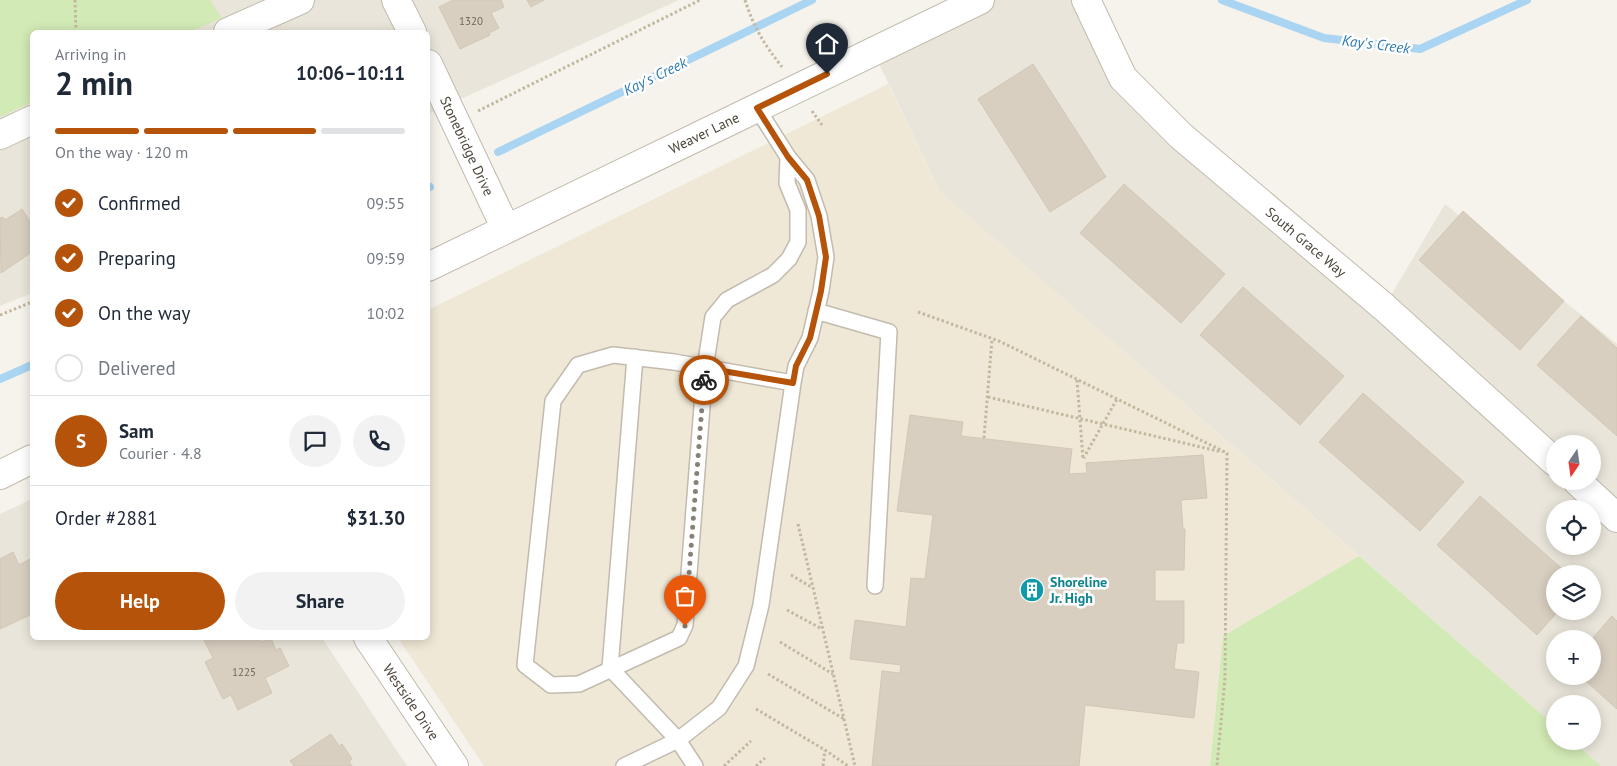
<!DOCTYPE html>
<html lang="en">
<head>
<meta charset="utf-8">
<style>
	body { margin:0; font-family:"PT Sans",sans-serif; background:#f2f2f3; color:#1f2937; height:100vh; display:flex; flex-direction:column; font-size:19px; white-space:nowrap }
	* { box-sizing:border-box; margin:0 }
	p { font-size:16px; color:#747a83 }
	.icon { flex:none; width:28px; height:28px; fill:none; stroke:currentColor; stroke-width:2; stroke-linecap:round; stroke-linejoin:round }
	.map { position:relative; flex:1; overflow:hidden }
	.side { position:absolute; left:30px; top:30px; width:400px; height:610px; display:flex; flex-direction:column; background:#fff; border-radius:8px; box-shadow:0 2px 12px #0003 }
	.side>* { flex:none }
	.needle { width:32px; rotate:193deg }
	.fabs { position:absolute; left:1546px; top:435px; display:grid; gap:10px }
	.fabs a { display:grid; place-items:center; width:55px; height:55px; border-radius:50%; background:#fff; box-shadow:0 2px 12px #0003; font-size:25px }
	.pin { position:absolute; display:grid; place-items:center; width:42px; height:42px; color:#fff; margin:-51px -21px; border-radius:50% 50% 50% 0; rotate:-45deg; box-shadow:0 0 5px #0007 }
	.pin .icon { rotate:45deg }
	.courier { position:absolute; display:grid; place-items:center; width:50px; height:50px; margin:-25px; border:4px solid #b45309; border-radius:50%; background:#fff; color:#222; box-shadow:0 1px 6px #0007 }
	.headline em { font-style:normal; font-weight:600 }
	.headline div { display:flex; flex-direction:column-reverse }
	.headline { display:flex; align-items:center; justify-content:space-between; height:85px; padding:0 25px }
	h1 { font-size:32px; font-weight:600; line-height:38px }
	.bar { display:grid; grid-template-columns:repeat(4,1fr); gap:8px 5px; align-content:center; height:60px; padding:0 25px }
	.bar i { height:6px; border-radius:4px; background:#e0e1e3 }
	.bar .active { background:#b45309 }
	.bar p { grid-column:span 4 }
	.line { display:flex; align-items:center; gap:12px; padding:0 25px; border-top:1px solid #e0e1e3 }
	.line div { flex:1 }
	.round { display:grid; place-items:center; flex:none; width:52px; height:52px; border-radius:26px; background:#f2f2f3 }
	ol { padding:0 25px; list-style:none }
	li { display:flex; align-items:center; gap:15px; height:55px }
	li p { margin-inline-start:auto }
	li .icon { padding:5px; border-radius:50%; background:#b45309; color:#fff; stroke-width:4 }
	li:last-child { color:#747a83 }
	li i { width:28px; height:28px; border:2px solid #e0e1e3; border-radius:50% }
	.primary-button { display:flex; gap:10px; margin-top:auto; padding:10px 25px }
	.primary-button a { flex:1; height:58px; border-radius:30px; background:#b45309; color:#fff; font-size:20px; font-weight:600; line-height:58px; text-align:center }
	.primary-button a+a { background:#f2f2f3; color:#1f2937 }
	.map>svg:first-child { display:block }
</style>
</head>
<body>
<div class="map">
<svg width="1617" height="766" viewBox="0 0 1617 766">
	<rect width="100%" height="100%" fill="#f6f3ec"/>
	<path fill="#eae5da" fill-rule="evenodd" d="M0,0H679L428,114V32H32V293L0,306Z
		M980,0H1086L1123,78L1384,307L1445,204L1617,344V766H1601L1572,741H1592V704H1555V726L940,192L873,51ZM1555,444H1592V481H1555ZM1555,509H1592V546H1555ZM1555,574H1592V611H1555ZM1555,639H1592V676H1555Z
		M32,499V638H322L407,766H0V514Z"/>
	<path fill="#efe8d6" d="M888,84L940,192L1359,556L1223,636L1210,766H484L398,638H428V310Z"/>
	<path fill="#d2eab5" d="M0,0H210L222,18L189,32H32V102L0,117Z
		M1359,556L1555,726V741H1572L1601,766H1210L1223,636Z"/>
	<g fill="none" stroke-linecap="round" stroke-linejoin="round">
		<path stroke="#a9d4f2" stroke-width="8" d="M1222,0L1324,38L1420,49L1527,0
			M498,152L812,0
			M428,188L430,187
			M0,379L32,365"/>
	</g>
	<path fill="#d8cfc1" stroke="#d3c7b4" d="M453,0H501L504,7L491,13L499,28L489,33L490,35L460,49L439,7Z
		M527,0H544L531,7Z
		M1033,64L1106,177L1050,212L978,99Z
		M1124,184L1225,274L1181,323L1080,233Z
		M22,209L32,225V252L1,273L0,218L3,217L5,220Z
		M1463,211L1564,301L1520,350L1419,260Z
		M1243,287L1344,376L1300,425L1200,335Z
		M1581,316L1617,348V436L1537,365Z
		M1363,393L1464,482L1420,531L1319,442Z
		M910,415L963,422L961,436L1072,449L1069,474L1087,473L1086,463L1203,455L1207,498L1181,500L1183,529H1185L1184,570H1155V601H1184V643H1177L1174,669L1199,672L1194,718L1085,705L1079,766H872L882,671L900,673L901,665L850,659L855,620L906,627L911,578L925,579L933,515L897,511Z
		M1480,496L1568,574H1555V611H1558L1537,635L1437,545Z
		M13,552L19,565L32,558V614L0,629V559Z
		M1612,616L1617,621V709L1580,676H1592V639Z
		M203,638H259L261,642L271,638L276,650L280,648L289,666L265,678L272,693L238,710L231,695L223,699L205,662L213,658Z
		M331,734L339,746L342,744L352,759L349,761L352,766H294L290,761Z"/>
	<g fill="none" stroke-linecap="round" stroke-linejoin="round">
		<g stroke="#c2bbae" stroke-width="18">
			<path id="service" d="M788,157L787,183L798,210V242L789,259L773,275L727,300L713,317L705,368L685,625L679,638L579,684L551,685L525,665L553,401L578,365L613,355L674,362L793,383
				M816,311L889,332L875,586
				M635,357L610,668L678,740L695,766
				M624,766L678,740L719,708L746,666L761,605L793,383L796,366L810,338L821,291L826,257L819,216L807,180L788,157L757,108"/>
		</g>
		<g stroke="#c2bbae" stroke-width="30">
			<path id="minor" d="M396,0L412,32
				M1086,0L1123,78L1181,136L1384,307L1555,462
				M228,32L300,0
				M428,64L506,229
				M0,135L32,120
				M428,267L980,0
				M1577,481L1617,518
				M368,638L454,766"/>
		</g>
		<g stroke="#c2bbae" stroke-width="30">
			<path id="tertiary" d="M0,475L32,459"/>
		</g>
		<path stroke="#c4b79f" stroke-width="3" stroke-dasharray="2.5 2.5" stroke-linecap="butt" d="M75,0L76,32
			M745,0C754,28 764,44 782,67
			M478,111L700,0
			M812,111L822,125
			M918,312L999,341L1227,453L1225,678L1217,766
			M0,315L32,302
			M1077,380L1083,459L1117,399
			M988,397L1222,452
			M984,438L992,339
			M798,524L855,766
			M791,575L813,588
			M787,610L822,629
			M780,642L833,674
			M768,674L844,719
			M756,709L825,750L848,766
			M724,766L751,741
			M756,766L765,758
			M823,766L825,750"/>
		<use href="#service" stroke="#fff" stroke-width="15"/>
		<use href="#minor" stroke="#fff" stroke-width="28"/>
		<use href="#tertiary" stroke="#fff" stroke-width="28"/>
	</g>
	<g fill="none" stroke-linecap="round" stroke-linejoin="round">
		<path stroke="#878178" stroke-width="5" stroke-dasharray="0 9" d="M685,626L704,380"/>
		<path stroke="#b45309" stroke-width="6" d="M704,380L705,368L793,383L796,366L810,338L821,291L826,257L819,216L807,180L788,157L757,108L827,74"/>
	</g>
	<defs>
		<g id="building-disc" transform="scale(1.25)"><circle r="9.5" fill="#0f9aa8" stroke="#fff"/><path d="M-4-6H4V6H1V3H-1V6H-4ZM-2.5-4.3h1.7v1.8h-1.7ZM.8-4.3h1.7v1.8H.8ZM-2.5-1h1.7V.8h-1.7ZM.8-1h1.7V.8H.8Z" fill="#fff"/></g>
	</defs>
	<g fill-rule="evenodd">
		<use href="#building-disc" x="1032" y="590"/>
	</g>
	<g text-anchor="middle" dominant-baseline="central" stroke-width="5" stroke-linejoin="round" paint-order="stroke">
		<g font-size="11" fill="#6e675b">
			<text x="471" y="21">1320</text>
			<text x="244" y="672">1225</text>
		</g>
		<g font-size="14" fill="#4b4439" stroke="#fff">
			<text transform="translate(704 133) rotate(-26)">Weaver Lane</text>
			<text transform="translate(467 146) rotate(65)">Stonebridge Drive</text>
			<text transform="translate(1306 242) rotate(40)">South Grace Way</text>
			<text transform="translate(411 702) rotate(56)">Westside Drive</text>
		</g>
		<g font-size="14" font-weight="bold" fill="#0d838f" stroke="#fff" text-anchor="start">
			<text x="1050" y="582">Shoreline<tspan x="1050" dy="16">Jr. High</tspan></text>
		</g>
		<g font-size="15" font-style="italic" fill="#2e7ab2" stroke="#fff">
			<text transform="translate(1376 44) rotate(7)">Kay's Creek</text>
			<text transform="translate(655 76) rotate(-26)">Kay's Creek</text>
		</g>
	</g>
</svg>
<div class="fabs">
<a><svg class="needle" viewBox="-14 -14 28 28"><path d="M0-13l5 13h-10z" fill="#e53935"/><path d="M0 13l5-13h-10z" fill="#747a83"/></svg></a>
<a><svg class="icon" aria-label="locate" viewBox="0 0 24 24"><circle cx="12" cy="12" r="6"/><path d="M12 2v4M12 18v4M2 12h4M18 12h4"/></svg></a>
<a><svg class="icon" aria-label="layers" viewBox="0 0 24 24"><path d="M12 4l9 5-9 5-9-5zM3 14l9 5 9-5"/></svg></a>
<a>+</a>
<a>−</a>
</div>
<div class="pin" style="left:685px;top:626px;background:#ea580c"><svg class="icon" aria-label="bag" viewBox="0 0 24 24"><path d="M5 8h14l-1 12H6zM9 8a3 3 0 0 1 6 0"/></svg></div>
<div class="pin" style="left:827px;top:74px;background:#1f2937"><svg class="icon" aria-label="home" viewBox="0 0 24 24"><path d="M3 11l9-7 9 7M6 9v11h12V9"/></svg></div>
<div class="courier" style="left:704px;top:380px"><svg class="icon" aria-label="bike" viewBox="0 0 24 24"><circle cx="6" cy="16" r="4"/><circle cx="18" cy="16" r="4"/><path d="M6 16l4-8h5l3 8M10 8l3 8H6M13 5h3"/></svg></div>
<section class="side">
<div class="headline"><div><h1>2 min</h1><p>Arriving in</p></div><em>10:06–10:11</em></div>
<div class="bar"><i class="active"></i><i class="active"></i><i class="active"></i><i></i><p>On the way · 120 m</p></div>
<ol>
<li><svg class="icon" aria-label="check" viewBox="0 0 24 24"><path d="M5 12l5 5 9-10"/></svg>Confirmed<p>09:55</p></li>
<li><svg class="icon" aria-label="check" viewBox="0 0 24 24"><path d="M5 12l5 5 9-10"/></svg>Preparing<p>09:59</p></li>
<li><svg class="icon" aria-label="check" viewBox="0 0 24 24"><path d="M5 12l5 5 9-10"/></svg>On the way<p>10:02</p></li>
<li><i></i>Delivered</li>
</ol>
<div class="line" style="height:90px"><b class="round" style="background:#b45309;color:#fff">S</b><div><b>Sam</b><p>Courier · 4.8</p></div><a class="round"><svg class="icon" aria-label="chat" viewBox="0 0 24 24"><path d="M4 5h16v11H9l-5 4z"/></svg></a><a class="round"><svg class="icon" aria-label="phone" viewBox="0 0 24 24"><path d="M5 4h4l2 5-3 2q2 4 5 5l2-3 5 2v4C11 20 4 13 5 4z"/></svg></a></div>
<div class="line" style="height:65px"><div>Order #2881</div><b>$31.30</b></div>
<div class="primary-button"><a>Help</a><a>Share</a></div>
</section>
</div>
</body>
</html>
